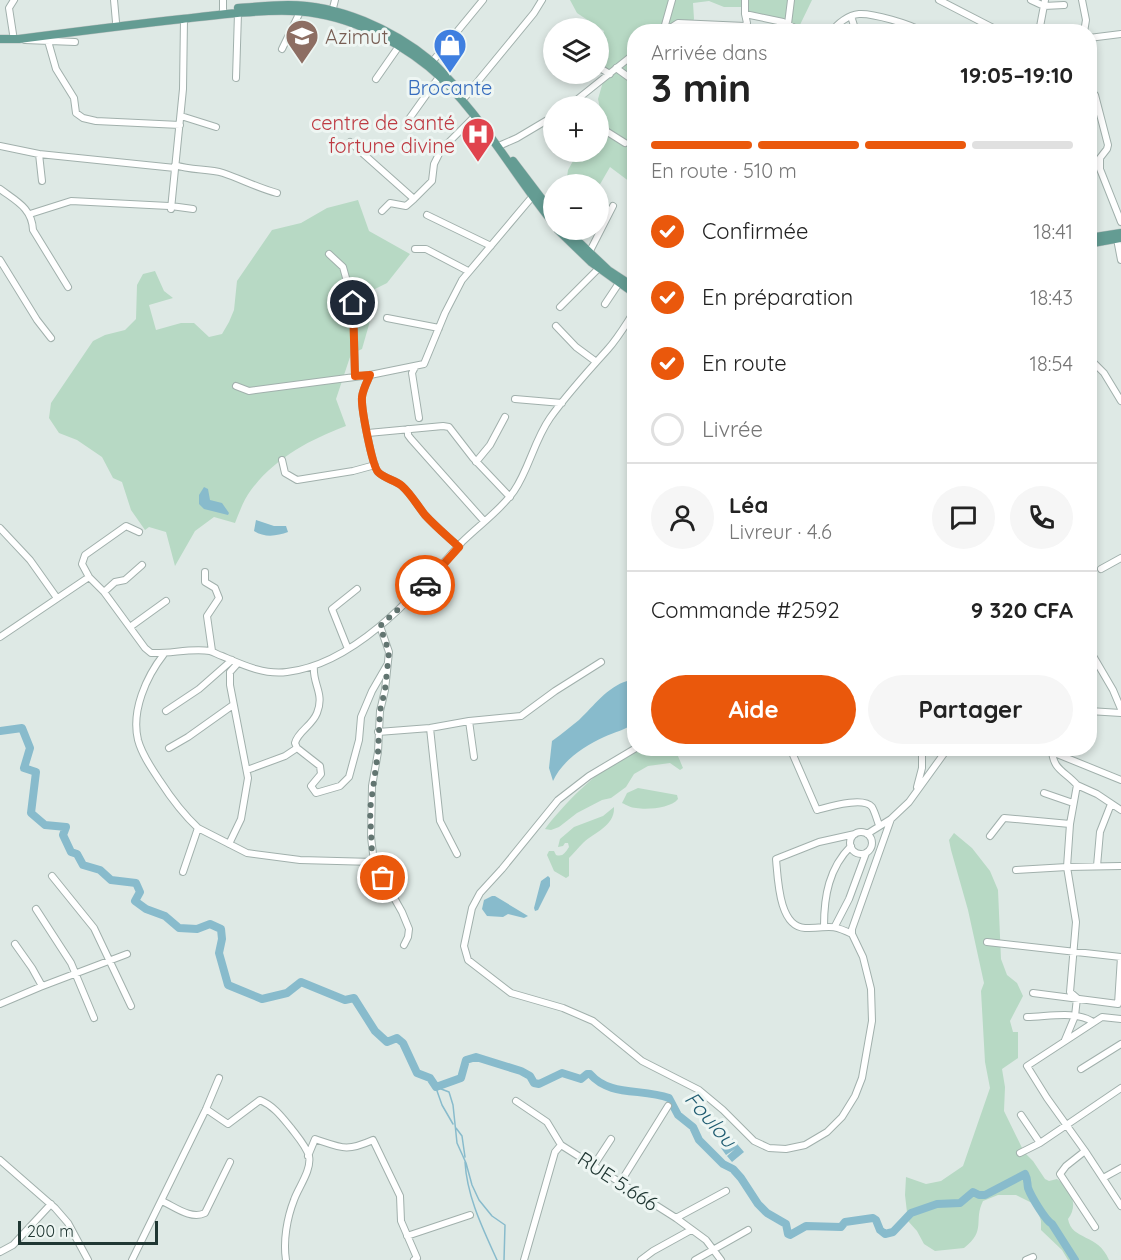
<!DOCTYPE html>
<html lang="fr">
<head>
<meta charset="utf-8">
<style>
	body { margin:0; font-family:Quicksand,sans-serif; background:#f6f6f6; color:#222; height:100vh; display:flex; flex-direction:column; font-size:22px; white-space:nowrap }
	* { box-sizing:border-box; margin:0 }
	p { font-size:20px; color:#767676 }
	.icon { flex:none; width:33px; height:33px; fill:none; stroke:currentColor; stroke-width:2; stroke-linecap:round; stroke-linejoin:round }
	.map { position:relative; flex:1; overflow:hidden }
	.side { position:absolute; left:627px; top:24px; width:470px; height:732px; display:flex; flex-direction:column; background:#fff; border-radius:24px; box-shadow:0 3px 9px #0003 }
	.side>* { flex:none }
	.fabs { position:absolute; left:543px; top:18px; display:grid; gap:12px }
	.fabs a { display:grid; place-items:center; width:66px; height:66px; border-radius:50%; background:#fff; box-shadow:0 3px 9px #0003; font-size:30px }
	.scale { position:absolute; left:18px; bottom:15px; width:140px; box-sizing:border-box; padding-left:6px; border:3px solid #203733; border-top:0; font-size:16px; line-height:21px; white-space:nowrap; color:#203733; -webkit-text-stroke:4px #eef6f3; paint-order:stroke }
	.pin { position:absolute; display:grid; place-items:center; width:51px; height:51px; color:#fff; margin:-26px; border:3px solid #fff; border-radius:50%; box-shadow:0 2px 6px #0007 }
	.courier { position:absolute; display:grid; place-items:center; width:60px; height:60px; margin:-30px; border:4px solid #ea580c; border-radius:50%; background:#fff; color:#222; box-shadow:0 2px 8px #0007 }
	.overview em { font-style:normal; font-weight:700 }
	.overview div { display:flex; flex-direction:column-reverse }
	.overview { display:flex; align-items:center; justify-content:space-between; height:102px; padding:0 24px }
	h1 { font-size:39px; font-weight:700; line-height:45px }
	.bar { display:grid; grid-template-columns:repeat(4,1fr); gap:9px 6px; align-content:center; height:72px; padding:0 24px }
	.bar i { height:8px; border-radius:4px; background:#e0e0e0 }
	.bar .active { background:#ea580c }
	.bar p { grid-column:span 4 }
	.line { display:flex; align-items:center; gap:15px; padding:0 24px; border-top:2px solid #e0e0e0 }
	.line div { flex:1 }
	.round { display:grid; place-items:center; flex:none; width:63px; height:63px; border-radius:32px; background:#f6f6f6 }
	ol { padding:0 24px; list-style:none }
	li { display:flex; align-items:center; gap:18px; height:66px }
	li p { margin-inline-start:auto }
	li .icon { padding:6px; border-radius:50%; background:#ea580c; color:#fff; stroke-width:4 }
	li:last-child { color:#767676 }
	li i { width:33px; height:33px; border:3px solid #e0e0e0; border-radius:50% }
	.action { display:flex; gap:12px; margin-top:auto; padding:12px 24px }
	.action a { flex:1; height:69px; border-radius:36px; background:#ea580c; color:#fff; font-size:24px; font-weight:700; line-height:69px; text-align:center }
	.action a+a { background:#f6f6f6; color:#222 }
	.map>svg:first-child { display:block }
</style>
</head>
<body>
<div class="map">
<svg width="1121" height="1260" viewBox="0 0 1121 1260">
	<rect width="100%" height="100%" fill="#dee9e5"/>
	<path fill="#b7d9c4" d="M570,0H812L797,31L785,19L753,18L741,7H724L709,1L693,3L694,19L688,31L634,32V185L610,167L599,186L598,184H566L568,170L578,152H598L599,118L601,114L598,99L605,75L598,60L599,46L604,31L577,13Z
		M358,200L369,231L410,254L387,283L373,290L365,305L370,321L362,349L351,354L336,399L346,426C309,440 275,458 251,490C244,499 239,513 235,523L214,517L195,531L175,566L166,532L149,527L145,530L131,510L122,482L113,478L102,457L77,440L59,433L49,418L51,403L93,341L105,335L125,330L136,319L137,285L143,274L155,271L164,291L173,298L149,305L156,330L181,323H194L209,337L222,334L229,322L234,310L237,281L272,230L301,223L327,208Z
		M636,749H675L683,768L680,770L670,763L648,766L634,774L626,787L611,798L602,800L577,813L559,827L551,830L545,829C566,801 604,764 636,749Z
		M638,788L677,795L678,799C671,808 648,810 636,808C631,808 627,805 622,803L627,793Z
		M614,807C615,826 595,832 583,843C578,848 574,853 569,858V876L566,878L554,871L547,855L549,851H554L556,855C563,857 565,853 569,847L568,843H565L563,846L558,847L560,839L574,827L603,816Z
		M954,833L972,848L990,871L998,890L1001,959L1007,975L1017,983L1023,996L1010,1021L1013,1032H1018V1058L1002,1069L1005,1087L1004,1111L1024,1152L1033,1161L1045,1179L1049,1181L1057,1179C1071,1188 1079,1205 1068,1219C1072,1241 1098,1233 1109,1260H1068L1062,1250L1041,1230V1221L1036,1205L1016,1195H998L983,1201C973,1221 987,1230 964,1248L935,1251L924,1244L917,1231L908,1221L905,1195L906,1177L926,1184L941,1181L963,1166L990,1088L985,1062L981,991L984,983L968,910L951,850L949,840Z"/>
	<path fill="#8bc" d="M204,487L208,489L210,500L222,503L229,513L228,515L204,509L199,504V495Z
		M256,520L274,526H286L288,532C277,536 265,538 254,531Z
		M627,681H634V724C624,730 615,732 604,737C584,746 562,761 553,781L549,768L552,741C562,734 570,727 579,720C594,706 607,687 627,681Z
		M548,876L550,878V886L538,910L535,911L534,908L541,881Z
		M492,896H495L528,916L524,918L508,914L503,917L487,916L482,909L484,900Z
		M732,1138L744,1152L732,1162L727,1156L735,1149L726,1155L721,1148Z"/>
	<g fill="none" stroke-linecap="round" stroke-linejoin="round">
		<path stroke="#8bc" stroke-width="1.5" d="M436,1087L449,1092L453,1105L457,1143L466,1163L472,1185L479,1200L492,1216L505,1225L504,1260
			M436,1088L442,1105L453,1124
			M456,1128L462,1136L465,1157
			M465,1162C467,1197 483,1229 497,1260"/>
		<path stroke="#8bc" stroke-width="8" d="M0,731L22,728L30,748L24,768L36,772L31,813L45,825L66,827L63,835L71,852L77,854L83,865L100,870L111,880L136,883L140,892L135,901L146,909L165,916L179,928L197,929L210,924L221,929L222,939L219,953L228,985L262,999L287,993L301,982L345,1000L354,998L375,1031L387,1042L397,1038L403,1043L417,1073L430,1078L436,1087L461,1078L466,1060L476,1057L521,1071L530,1076L534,1083L539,1084L562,1073L581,1079L587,1074H590C610,1097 642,1088 669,1098L678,1115L693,1127L699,1140L723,1164L733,1169L741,1178L758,1204L767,1213L786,1224L788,1234L790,1235L806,1226L841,1227L845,1222L873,1218L876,1220L880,1230L885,1234L893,1232L911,1213L937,1204L960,1203L973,1192L979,1195H985L1025,1174C1028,1179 1027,1183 1028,1188C1031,1196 1045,1220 1052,1224L1075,1260"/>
		<g stroke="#a1b0ac" stroke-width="8">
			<path id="minor" d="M114,0L116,22
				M745,0V14
				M939,0L1001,32
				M1031,0L1044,6L1064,5
				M1082,0L1086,20L1084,32
				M223,10V0
				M332,12L335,0
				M851,16L856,32
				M788,24L791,0
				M663,32L672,0
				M664,32L678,23L745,26L747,23L745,14L783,22L803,32
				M832,32C837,23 849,15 859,14C872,13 911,24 923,32
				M1039,32L1045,0
				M13,34L9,8L14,0
				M1089,38L1121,34
				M25,40L75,42
				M48,41L56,69L74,98L76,113L83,118L96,121L180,125
				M282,49L300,12
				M432,62L483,0
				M598,67L610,74
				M616,68L634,81
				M236,78L238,13
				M376,79L399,46
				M1089,96L1095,95L1108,145L1107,149L1100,158V169L1121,222
				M465,97L534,13L542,0
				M569,106L634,54
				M181,116L216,127
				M409,119L439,77
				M598,126L625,143
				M350,142L414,199L432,181L434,164L441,150L474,117
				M501,145L517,138L554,116
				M0,146L39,154
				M175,165C191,171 208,168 223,173C241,179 258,188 277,193
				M42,181L39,154L175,168
				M0,189C16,201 32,208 33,230L68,287
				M171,206L193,209
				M171,209L183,89L184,19
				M382,211L390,203L406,206L414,199
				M30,214L71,201L169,206
				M427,215L491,246
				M1117,239L1121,260
				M415,249H426L468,271
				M589,253L613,206
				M329,254L343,267L353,303L355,376
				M0,260L37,320L51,338
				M605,304L619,283
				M560,307L602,265
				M387,318L439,328
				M556,326L576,347L595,361
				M1089,359L1093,362L1089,367
				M1093,362L1104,373L1121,401
				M415,367L412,373L419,418
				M370,375C367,382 363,389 362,397C361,408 372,465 378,472C385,479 395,480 402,486C411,494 417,505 425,515C435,526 447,536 459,547
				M236,386L249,391L370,375L424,364L445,313L462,280L532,197
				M515,399L562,403
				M408,429V435L411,439L484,521
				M368,433L443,426L449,427L473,458L510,497
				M282,460L285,473L297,480L353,471L375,465
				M476,462L490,445L505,417
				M0,528L30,560L57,598
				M1101,569L1121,558
				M205,572V582L215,588L219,598L207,616L212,651
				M89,577L82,564L85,555L126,526L139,532
				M104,592L115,582L125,580L142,565
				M380,626L389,652L385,690L380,711L378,752L372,786L371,837L374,862L402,912L409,929L408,937L404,945
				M130,627L166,601
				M0,637L89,577L104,592L145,648L151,653C171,654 190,648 210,651C214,652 218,655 222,656C243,665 264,675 287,672C357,664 418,591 462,542C479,525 500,511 514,491C529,469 534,441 550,418C567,394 588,371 608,349C618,338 626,324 634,312
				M348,649L332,609L357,589
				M1089,649L1113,690L1121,709
				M164,654C146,677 131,711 138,740C142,755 152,769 160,781C171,798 183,814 198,828L183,872
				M314,666C312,684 325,693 317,713C312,726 298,731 295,743L297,748L320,766L321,774L311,786L316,793L340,786L349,777L359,740L361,717L372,691L387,665
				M166,711L199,689L232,660
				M1089,711L1121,713
				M469,721L474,757
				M430,728L440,821L457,854
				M378,732L430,728L469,721L521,716L555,691L601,662
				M169,748L188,737L233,705
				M636,748L589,776L558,800L502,869L480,893L472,908L464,946L468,960L511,993L563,1008L593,1021L642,1061L699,1090L723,1110L754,1141L769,1148L786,1149L805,1145L827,1132L842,1117L855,1096L862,1078L872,1021L871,989L863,957L852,934V929L891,819
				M790,748L817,810C829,807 863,796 872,807C875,812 877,820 879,825
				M1052,752L1121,780
				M247,770L285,756L297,748
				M1077,785L1097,794L1121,810
				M917,787L922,768V748
				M1044,793L1073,803
				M198,828L247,853L300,860L374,862
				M850 843a11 11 0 1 1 22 0a11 11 0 1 1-22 0Z
				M867,834L891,819L909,802L948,748
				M990,836L1004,818L1070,824
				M229,844L241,819L248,778L230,685V672L238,663
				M1097,866L1100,832L1111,804
				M1016,870L1067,867L1070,824L1077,785C1065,771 1052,770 1052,748
				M52,876L94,928L131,1006
				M36,909L71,963L94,1018
				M824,926C824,896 829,868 851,846
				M835,926L849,899L866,853
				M852,934C827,922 829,929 805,928C779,927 778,880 776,859L819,842L855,834
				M987,942L1121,957
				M15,944L32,968L42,986
				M1033,993L1118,1004L1121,957
				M0,1004L40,987L127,954
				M1027,1017C1047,1017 1076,1010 1093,1022
				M1121,1019L1102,1017L1027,1066L1047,1098L1085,1151L1121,1206
				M1065,1040L1075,1016L1077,998L1070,992L1076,922L1067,867L1121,866
				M1081,1069L1121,1044
				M516,1101L547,1122L561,1145L676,1218L706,1240L721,1260
				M206,1109L228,1124L260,1100C274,1106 282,1117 291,1128C297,1136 306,1146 309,1156C312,1170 298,1188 294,1200C287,1218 283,1241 286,1260
				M1021,1115L1040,1143L1121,1088
				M1085,1151L1066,1166L1060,1174L1095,1227
				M1020,1153L1040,1143
				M308,1156L315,1139C342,1148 346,1152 373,1140L400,1196L401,1221L417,1258L414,1260
				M0,1160L55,1208L68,1223L88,1260
				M594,1165L611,1139
				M1103,1178L1121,1168
				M620,1183L668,1106
				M162,1201C175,1207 191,1220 205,1213L230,1162
				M676,1218L726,1191
				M407,1236L470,1215
				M0,1252L13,1245L51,1204
				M132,1260L206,1109L219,1078
				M524,1260L555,1152L561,1145
				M641,1260L653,1251L691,1230
				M695,1260L748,1230
				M1026,1260L1033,1257"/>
		</g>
		<g stroke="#bcc3c2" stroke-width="9">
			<path id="major" d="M238,8C255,7 271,5 288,5C339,5 392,29 431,61C440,69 448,79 456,87
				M0,39H19C73,32 128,25 182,19C218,15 255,10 291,11C340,12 391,36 429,67C477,107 513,174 554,224
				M513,161L554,215
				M558,230L591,262L634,293
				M566,230L608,270L634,287
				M1089,238L1121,233
				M1093,243L1121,238"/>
		</g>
		<use href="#minor" stroke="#fff" stroke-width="6"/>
		<use href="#major" stroke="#649c93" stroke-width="8"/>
	</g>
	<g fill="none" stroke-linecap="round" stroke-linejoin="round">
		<path stroke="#627571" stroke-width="6" stroke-dasharray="0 10.8" d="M383,878L374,862L372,853L370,810L378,752L380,711L385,690L389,652L380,626L425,585"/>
		<path stroke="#ea580c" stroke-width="8" d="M353,303L355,376L370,375C367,382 363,389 362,397C361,408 372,465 378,472C385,479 395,480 402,486C411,494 417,505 425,515C435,526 447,536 459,547L425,585"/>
	</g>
	<defs>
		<g id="school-pin" transform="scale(1.725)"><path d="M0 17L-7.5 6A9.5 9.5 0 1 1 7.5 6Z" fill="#8d6e63" stroke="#eef6f3"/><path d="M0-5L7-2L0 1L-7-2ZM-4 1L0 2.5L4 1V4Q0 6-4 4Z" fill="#fff"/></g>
		<g id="shop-pin" transform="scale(1.725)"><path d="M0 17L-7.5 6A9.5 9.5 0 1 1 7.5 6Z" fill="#3f7fe0" stroke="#eef6f3"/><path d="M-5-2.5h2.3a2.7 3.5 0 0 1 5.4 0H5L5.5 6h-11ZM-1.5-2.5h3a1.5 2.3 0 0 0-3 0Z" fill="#fff"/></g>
		<g id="hospital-pin" transform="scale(1.725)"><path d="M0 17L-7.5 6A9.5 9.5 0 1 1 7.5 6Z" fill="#e0444e" stroke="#eef6f3"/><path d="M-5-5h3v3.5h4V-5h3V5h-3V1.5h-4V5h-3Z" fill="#fff"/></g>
	</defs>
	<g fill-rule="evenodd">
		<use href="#school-pin" x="302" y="36"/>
		<use href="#shop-pin" x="450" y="45"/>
		<use href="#hospital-pin" x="478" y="134"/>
	</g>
	<g text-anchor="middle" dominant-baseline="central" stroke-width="6" stroke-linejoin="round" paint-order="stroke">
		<g font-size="20" fill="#785e54" stroke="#eef6f3" text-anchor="start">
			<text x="325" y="36">Azimut</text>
		</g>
		<g font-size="20" fill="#366cbe" stroke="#eef6f3">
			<text x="450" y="87">Brocante</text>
		</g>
		<g font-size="20" fill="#be3a42" stroke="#eef6f3" text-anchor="end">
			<text x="455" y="122">centre de santé<tspan x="455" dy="23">fortune divine</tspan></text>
		</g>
		<g font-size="20" fill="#203733" stroke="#eef6f3">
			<text transform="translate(618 1181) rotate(33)">RUE 5.666</text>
		</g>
		<g font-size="21" font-style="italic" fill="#1e5b70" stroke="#eef6f3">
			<text transform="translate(711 1119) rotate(49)">Foulou</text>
		</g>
	</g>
</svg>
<div class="fabs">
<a><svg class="icon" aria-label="layers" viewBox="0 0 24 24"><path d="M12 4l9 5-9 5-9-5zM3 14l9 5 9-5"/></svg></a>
<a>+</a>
<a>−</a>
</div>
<div class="scale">200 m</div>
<div class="pin" style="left:383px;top:878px;background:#ea580c"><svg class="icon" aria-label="bag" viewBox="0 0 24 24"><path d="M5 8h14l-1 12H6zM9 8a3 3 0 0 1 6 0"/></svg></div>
<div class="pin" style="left:353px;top:303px;background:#1f2937"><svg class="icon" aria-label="home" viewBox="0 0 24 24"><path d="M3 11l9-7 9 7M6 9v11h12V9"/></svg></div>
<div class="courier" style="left:425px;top:585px"><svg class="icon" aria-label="car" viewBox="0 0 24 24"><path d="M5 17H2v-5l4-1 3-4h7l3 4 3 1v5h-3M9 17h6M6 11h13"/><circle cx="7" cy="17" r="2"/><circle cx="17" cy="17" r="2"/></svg></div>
<section class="side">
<div class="overview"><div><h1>3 min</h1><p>Arrivée dans</p></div><em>19:05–19:10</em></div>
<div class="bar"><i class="active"></i><i class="active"></i><i class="active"></i><i></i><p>En route · 510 m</p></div>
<ol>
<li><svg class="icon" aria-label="check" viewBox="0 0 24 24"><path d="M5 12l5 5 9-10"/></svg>Confirmée<p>18:41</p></li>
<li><svg class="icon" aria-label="check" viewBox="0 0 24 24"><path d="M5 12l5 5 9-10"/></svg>En préparation<p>18:43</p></li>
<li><svg class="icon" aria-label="check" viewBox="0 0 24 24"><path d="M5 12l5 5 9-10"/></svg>En route<p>18:54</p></li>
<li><i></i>Livrée</li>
</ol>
<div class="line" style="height:108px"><a class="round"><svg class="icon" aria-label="person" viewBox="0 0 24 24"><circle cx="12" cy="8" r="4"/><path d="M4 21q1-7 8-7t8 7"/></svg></a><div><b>Léa</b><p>Livreur · 4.6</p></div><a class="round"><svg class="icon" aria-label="chat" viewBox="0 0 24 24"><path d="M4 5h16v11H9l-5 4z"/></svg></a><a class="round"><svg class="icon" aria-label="phone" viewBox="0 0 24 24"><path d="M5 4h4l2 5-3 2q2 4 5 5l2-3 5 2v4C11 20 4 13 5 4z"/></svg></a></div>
<div class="line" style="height:78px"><div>Commande #2592</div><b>9 320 CFA</b></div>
<div class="action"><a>Aide</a><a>Partager</a></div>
</section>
</div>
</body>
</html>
